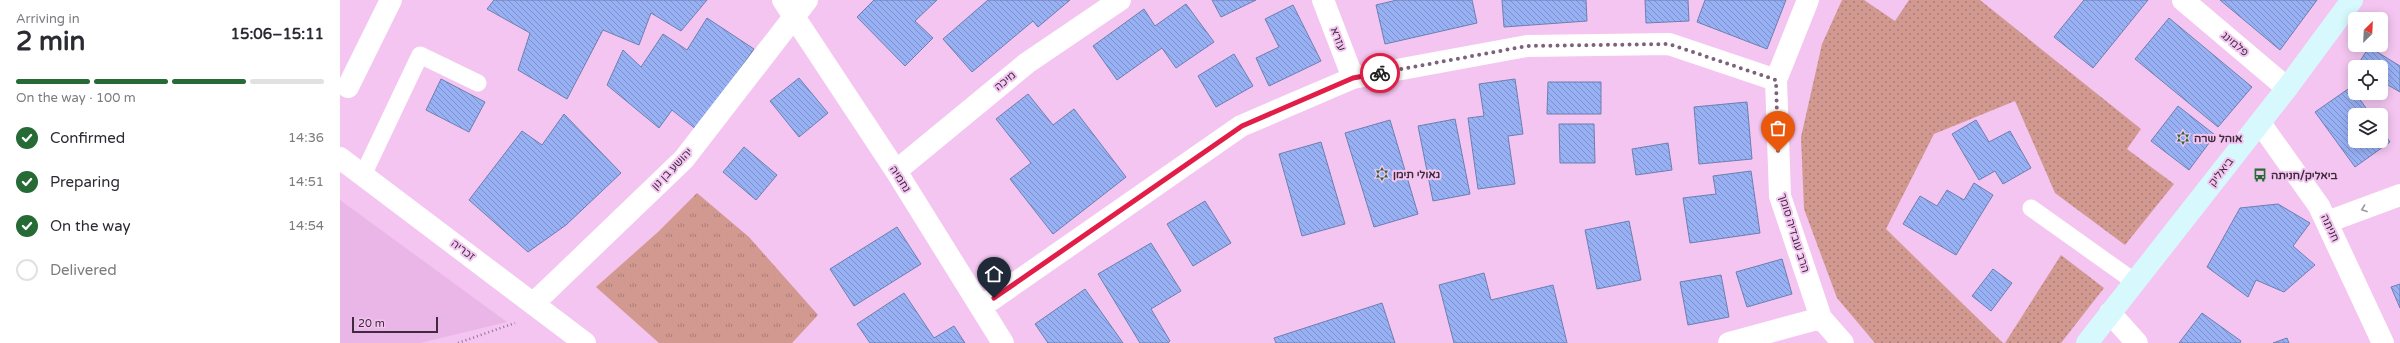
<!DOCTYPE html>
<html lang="en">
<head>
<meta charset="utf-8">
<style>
	body { margin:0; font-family:"Varela Round",Heebo,sans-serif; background:#f2f2f3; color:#2b2b33; height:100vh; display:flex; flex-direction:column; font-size:15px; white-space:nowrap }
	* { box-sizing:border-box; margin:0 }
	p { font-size:13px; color:#7c7c81 }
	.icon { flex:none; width:22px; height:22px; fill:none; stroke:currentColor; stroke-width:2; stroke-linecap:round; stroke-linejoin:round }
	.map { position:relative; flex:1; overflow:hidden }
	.panel { display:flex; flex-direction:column; background:#fff; width:340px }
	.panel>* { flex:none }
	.needle { width:26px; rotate:24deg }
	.controls { position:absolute; left:2008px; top:12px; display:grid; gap:8px }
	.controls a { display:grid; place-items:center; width:40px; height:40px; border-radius:6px; background:#fff; box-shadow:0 2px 10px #0003; font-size:20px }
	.scale { position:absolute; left:12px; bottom:10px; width:86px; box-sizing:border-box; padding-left:4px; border:2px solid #3e2c3d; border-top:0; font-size:11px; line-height:14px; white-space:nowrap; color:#3e2c3d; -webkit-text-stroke:3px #f3c5f0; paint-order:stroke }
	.pin { position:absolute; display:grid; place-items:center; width:34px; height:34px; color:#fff; margin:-41px -17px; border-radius:50% 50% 50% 0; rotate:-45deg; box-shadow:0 0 4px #0007 }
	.pin .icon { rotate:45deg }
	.courier { position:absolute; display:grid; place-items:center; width:40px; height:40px; margin:-20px; border:3px solid #e11d48; border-radius:50%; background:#fff; color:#222; box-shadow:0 1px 5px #0007 }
	.overview em { font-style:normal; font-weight:800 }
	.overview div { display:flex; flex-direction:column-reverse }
	.overview { display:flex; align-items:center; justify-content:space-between; height:68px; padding:0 16px }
	h1 { font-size:26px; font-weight:800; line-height:30px }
	.bar { display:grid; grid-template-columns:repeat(4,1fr); gap:6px 4px; align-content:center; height:48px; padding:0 16px }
	.bar i { height:5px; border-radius:3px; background:#e1e1e2 }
	.bar .active { background:#266a36 }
	.bar p { grid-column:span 4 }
	ol { padding:0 16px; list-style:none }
	li { display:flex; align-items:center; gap:12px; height:44px }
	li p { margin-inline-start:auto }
	li .icon { padding:4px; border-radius:50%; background:#266a36; color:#fff; stroke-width:4 }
	li:last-child { color:#7c7c81 }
	li i { width:22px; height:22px; border:2px solid #e1e1e2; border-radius:50% }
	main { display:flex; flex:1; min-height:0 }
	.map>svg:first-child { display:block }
</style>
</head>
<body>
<main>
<section class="panel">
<div class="overview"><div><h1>2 min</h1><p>Arriving in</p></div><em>15:06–15:11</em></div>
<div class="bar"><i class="active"></i><i class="active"></i><i class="active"></i><i></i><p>On the way · 100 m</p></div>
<ol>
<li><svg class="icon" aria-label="check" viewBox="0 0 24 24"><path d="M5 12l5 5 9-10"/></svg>Confirmed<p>14:36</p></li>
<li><svg class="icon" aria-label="check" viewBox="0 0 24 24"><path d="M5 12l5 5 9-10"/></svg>Preparing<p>14:51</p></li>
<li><svg class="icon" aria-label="check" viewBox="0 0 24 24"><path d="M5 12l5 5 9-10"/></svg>On the way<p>14:54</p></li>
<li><i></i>Delivered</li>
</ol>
</section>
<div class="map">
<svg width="2060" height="343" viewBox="0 0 2060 343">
	<defs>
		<pattern id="grass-tufts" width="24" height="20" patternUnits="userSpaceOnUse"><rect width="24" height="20" fill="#d29991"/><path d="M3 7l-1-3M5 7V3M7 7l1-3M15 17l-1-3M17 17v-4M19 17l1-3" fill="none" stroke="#ac7d78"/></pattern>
		<pattern id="park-dots" width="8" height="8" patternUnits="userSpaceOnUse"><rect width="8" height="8" fill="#d29991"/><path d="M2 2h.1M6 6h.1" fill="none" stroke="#ac7d78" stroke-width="1.8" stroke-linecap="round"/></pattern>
		<pattern id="building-back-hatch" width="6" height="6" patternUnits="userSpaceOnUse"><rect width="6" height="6" fill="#98b1f5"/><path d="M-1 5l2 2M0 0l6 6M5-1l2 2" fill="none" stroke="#7d90c8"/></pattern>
	</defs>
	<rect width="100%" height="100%" fill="#f3c5f0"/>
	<path fill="#eab6e7" d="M0,200L167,322L80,343H0Z"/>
	<path fill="url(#grass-tufts)" d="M357,193L409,237L478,315L452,343H319L256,287L318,232Z"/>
	<path fill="url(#park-dots)" d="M1502,0H1524L1555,21L1569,0H1640L1801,129L1787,149L1834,184L1785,245L1715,193L1675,101L1594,134L1546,229L1663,343H1535L1497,298L1464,209L1461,137L1482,44Z
		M1721,255L1764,288L1721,343H1665Z"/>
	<path fill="url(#building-back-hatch)" stroke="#6d7faf" d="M154,0H367L341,31L311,13L299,45L263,30L227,99L178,70L190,33L147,9Z
		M534,0H597L575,21L593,38L565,66L517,17Z
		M648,0H730L698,27L693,21L632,72L603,39Z
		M872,0H916L881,17Z
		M1057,0H1132L1137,23L1045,44L1036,5Z
		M1162,0H1246L1247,21L1164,27Z
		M1305,0H1348L1349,21L1306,23Z
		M1365,0H1446L1427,49L1357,22Z
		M1744,0H1808L1753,68L1714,37Z
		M1880,0H1977L1940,50Z
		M846,4L874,42L836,68L822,48L777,80L753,46L804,9L815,26Z
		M953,5L981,61L929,86L916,58L939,47L925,19Z
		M367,18L414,49L357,130L332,110L319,128L267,85L283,50L301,67L323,34L347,50Z
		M1829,18L1912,87L1878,127L1795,59Z
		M2029,47L2060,66V92L2041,81V67L2017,66Z
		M894,54L913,86L876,107L858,76Z
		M459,78L488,113L459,137L430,101Z
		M101,79L145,102L129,132L86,110Z
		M1175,79L1183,134L1168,136L1175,184L1138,189L1128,118L1144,116L1139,84Z
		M1208,82H1261V114H1207Z
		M2011,87L2031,115H2015V141H2041V129L2050,142L2015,167L1975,112Z
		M688,94L713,125L734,109L786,177L713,234L670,179L691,163L656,119Z
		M1407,102L1412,159L1359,164L1354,107Z
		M1838,106L1875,135L1849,170L1811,141Z
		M224,114L281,173L226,225L188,252L129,200L182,131L202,145Z
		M1115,119L1130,194L1093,201L1078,126Z
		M1050,120L1078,214L1034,227L1005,133Z
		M1636,120L1649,142L1670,131L1691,168L1663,184L1655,171L1639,180L1612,134Z
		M1219,124H1254L1255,163H1220Z
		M981,142L1005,224L962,236L939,154Z
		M1328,143L1332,170L1296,175L1292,149Z
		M404,147L437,175L416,200L383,172Z
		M1411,171L1420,233L1350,243L1343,198L1376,194L1373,176Z
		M1634,183L1653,195L1616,255L1563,224L1580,196L1597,206L1607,190L1624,200Z
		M865,201L891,243L853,266L827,224Z
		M1938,204L1970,223L1953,246L1975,265L1944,292L1916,280L1908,297L1867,267L1900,208Z
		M1289,221L1301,280L1257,289L1245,230Z
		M557,227L581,264L514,306L490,269Z
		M811,243L841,291L811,309L830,341L828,343H800L758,274Z
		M1442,259L1452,294L1407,307L1396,272Z
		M1653,269L1672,283L1651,311L1632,296Z
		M1144,273L1151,300L1213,285L1227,343H1114L1099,285Z
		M1381,275L1389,317L1348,325L1340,282Z
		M2060,284V308L2051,287Z
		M745,289L783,343H708L695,324Z
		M564,293L594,338L614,326L625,343H530L517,324Z
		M1042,303L1055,343H936L934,338Z
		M1862,313L1901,341L1900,343H1839Z
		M1947,338L1949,343H1933Z"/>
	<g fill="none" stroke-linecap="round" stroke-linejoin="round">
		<path stroke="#91728f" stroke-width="2.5" stroke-dasharray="1 3" stroke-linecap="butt" d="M118,343L175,323"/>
		<path stroke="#fff" stroke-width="17" d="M23,175L80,55L138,83
			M1691,208L1795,282"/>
		<path stroke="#fff" stroke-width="22" d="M443,0L556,171L663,343
			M983,0L1013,78
			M1468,0L1436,80L1440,196L1481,318L1503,343
			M1843,0L1947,88
			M8,87L51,0
			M1920,123L1979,206L2043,343
			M0,158L245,343
			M556,171L687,63L780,0
			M1987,222L2060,195
			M194,303L344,159L467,0
			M641,307L901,126L1013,78L1187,46L1329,44L1436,80
			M1770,313L1797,343
			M1389,343L1481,318"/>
		<path stroke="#d7f9fe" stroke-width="22" d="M1747,343L1947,88L2012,0"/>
	</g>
	<defs><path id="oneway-chevron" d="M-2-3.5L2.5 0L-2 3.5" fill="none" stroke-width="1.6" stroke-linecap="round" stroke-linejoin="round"/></defs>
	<use stroke="#9e969e" href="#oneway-chevron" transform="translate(2024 209) rotate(160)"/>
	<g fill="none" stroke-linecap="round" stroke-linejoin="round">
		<path stroke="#7d627c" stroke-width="4" stroke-dasharray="0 7.2" d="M1040,73L1187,46L1329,44L1436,80L1438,152"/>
		<path stroke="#e11d48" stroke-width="5" d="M654,298L902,126L1013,78L1040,73"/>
	</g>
	<defs>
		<g id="synagogue-bare" transform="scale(1.08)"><path d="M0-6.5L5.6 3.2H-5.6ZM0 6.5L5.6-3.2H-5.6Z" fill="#266a36" stroke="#f3c5f0" stroke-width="2.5" paint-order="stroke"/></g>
		<g id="bus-bare" transform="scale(1.08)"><path d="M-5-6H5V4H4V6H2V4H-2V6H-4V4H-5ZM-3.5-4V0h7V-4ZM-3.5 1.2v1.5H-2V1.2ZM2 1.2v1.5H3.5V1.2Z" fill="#266a36" stroke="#f3c5f0" stroke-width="2.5" paint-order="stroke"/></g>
	</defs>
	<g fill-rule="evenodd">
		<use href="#synagogue-bare" x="1843" y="138"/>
		<use href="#synagogue-bare" x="1042" y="174"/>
		<use href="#bus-bare" x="1920" y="175"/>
	</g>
	<g text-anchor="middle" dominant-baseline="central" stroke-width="4" stroke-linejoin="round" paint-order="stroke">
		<g font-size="11" fill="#3e2c3d" stroke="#f3c5f0">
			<text transform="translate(998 39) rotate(69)">עזרא</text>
			<text transform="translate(1895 44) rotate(40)">פלמינג</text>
			<text transform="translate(665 81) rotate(-39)">מיכה</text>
			<text transform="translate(332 169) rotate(-46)">יהושע בן נון</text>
			<text transform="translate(1881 172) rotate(-52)">ביאליק</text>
			<text transform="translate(560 179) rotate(58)">נחמיה</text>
			<text transform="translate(1990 228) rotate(65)">חניתה</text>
			<text transform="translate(1454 233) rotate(73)">הרב עובדיה סומך</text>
			<text transform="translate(123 250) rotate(37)">זכריה</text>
		</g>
		<g font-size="11" font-weight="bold" fill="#3e2c3d" stroke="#f3c5f0" text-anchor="start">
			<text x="1854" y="138">אוהל שרה</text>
			<text x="1053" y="174">גאולי תימן</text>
			<text x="1931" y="175">ביאליק/חניתה</text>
		</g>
	</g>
</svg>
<div class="controls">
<a><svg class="needle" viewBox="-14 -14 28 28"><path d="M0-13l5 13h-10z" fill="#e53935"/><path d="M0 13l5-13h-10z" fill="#7c7c81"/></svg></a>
<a><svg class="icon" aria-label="locate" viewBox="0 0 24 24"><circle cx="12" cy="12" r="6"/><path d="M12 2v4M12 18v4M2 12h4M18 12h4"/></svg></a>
<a><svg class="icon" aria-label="layers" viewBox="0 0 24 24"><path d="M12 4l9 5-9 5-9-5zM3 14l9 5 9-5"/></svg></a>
</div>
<div class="scale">20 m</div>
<div class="pin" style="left:1438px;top:152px;background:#ea580c"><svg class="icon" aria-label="bag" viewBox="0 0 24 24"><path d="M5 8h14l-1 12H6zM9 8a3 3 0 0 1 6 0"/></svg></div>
<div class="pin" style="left:654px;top:298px;background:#1f2937"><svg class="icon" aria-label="home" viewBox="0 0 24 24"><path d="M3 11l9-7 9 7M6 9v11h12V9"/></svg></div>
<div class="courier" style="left:1040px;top:73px"><svg class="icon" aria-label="bike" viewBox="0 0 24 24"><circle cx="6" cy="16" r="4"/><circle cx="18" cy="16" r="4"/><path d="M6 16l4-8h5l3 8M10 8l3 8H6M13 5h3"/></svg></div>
</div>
</main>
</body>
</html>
